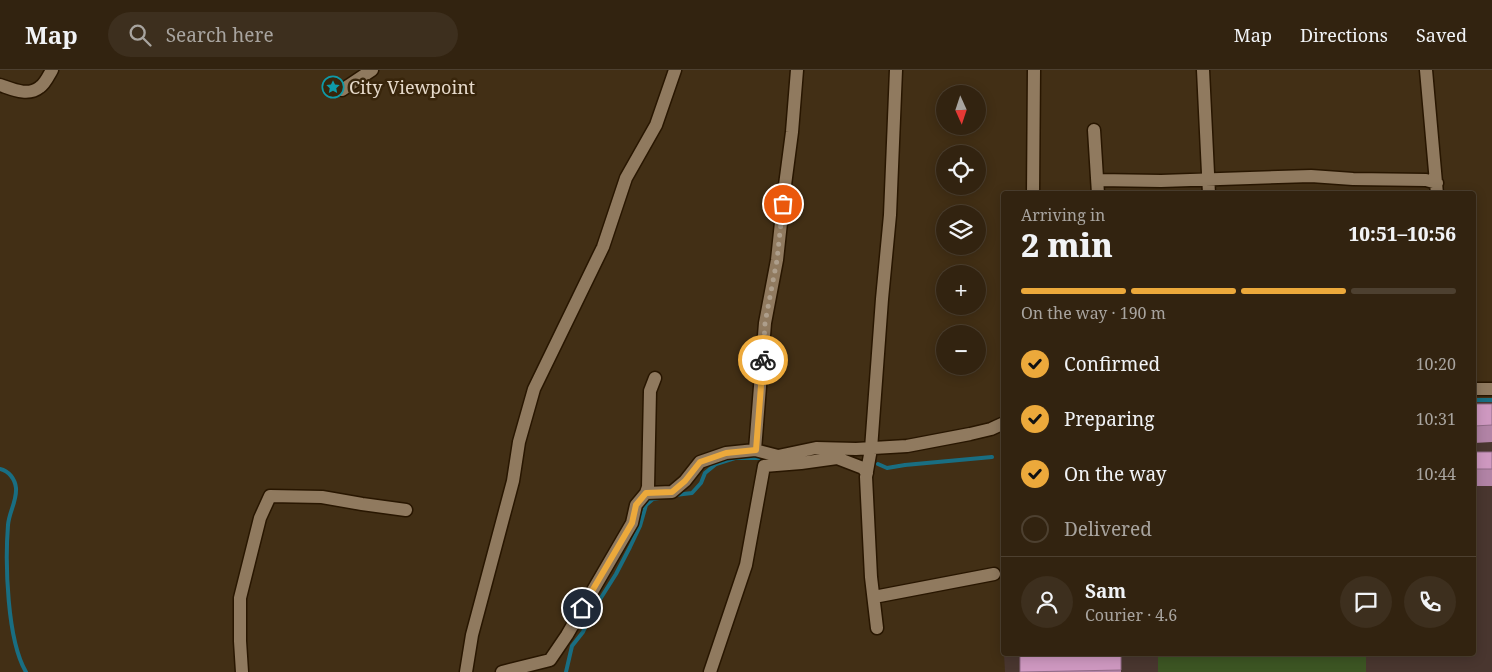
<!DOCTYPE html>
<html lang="en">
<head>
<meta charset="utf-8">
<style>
	body { margin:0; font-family:"Noto Serif",serif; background:#3d2f1e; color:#f1f3f6; height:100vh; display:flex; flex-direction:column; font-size:19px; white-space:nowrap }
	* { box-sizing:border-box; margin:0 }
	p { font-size:16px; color:#a8a49f }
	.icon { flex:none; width:28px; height:28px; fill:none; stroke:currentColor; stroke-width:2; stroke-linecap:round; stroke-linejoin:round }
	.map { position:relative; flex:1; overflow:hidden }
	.panel { position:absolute; left:1001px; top:121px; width:475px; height:465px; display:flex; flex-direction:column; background:#322310; border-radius:5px; box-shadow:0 2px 12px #0003,0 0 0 1px #4d4030 }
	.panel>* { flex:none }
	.needle { width:32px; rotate:177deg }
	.buttons { position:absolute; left:936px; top:15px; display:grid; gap:10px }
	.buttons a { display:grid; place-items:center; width:50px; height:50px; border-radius:50%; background:#322310; box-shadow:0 2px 12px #0003,0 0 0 1px #4d4030; font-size:25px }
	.pin { position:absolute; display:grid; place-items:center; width:42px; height:42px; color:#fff; margin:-21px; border:2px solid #fff; border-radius:50%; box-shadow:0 1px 5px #0007 }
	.courier { position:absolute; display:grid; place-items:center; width:50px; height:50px; margin:-25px; border:4px solid #eca93b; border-radius:50%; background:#fff; color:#222; box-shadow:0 1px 6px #0007 }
	.head em { font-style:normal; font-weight:800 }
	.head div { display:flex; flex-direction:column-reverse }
	.head { display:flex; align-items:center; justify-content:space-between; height:85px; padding:0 20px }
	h1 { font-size:32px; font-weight:800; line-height:38px }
	.bar { display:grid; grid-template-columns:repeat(4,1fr); gap:8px 5px; align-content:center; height:60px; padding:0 20px }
	.bar i { height:6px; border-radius:4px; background:#4d4030 }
	.bar .on { background:#eca93b }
	.bar p { grid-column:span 4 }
	.line { display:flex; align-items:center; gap:12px; padding:0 20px; border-top:1px solid #4d4030 }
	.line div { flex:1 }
	.round { display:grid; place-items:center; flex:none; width:52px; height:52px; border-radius:26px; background:#3d2f1e }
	ol { padding:0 20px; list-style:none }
	li { display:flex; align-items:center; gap:15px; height:55px }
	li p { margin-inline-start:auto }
	li .icon { padding:5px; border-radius:50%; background:#eca93b; color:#111; stroke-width:4 }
	li:last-child { color:#a8a49f }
	li i { width:28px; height:28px; border:2px solid #4d4030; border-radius:50% }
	header { display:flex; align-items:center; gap:30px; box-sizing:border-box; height:70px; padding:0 25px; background:#322310; border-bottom:1px solid #4d4030 }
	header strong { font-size:24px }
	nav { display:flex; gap:28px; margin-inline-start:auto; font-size:18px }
	.search { width:350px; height:45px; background:#3d2f1e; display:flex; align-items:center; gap:12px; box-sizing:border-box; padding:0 18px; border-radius:28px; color:#a8a49f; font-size:19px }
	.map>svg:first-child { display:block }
</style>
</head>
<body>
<header>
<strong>Map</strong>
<div class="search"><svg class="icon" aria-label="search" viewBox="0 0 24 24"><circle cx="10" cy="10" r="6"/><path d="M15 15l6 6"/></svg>Search here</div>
<nav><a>Map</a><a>Directions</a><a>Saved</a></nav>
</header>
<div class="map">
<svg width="1492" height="602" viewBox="0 0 1492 602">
	<rect width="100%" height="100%" fill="#422f15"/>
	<path fill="#49362f" d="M1492,331V602H1005L1004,584H1474V332Z
		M1001,495H1004V579L1001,534Z"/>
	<path fill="#3c5523" d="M1158,584H1366V602H1158Z"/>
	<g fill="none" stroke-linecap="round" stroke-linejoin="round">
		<path stroke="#196e82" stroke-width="4" d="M1474,330H1492
			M878,394L887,398L905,395L992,387
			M0,399C9,401 15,409 16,418C17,431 9,442 8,455C5,493 7,570 26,602
			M675,425L692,423L701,413L705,403L716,394L735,388H762
			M566,602L572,576L583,562L592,542L616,504L630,477L640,456L646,435L653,429L659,428"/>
		<g stroke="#281600" stroke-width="15">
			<path id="minor" d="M1203,0L1209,124
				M1426,0L1437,124
				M0,15C12,19 28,27 40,17C45,14 49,5 52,0
				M342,20L372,0
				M1094,60L1098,124
				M1098,110L1161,111L1311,106L1353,109L1426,110L1437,113
				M1033,124L1034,0
				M1474,319H1492
				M755,380L765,253L777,190L785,115L792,62L797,0
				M646,423L672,422L685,411L700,392L726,383L755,380L778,386L816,378L856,379L907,376L970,364L991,359L1004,353
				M874,527L994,504
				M877,558L871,507L866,407L871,379L882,229L890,145L896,0
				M242,602L240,571V528L260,448L270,426L322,427L362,434L406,440
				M466,602L472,565L513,411L519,372L534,319L603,177L626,108L656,55L675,0
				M502,602L550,590L567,565L632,453L636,435L646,423L648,417L650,321L655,308
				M710,602L746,495L764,396L801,393L837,388L863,398L867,403"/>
		</g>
		<use href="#minor" stroke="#907a5f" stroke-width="12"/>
	</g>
	<path fill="#b183a5" d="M1474,334H1492V372L1474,373Z
		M1474,382H1492V416H1474Z
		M1121,584V602H1020L1038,586Z"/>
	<path fill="#ce98c0" stroke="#906a86" d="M1474,334H1492V355L1474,356Z
		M1474,382H1492V399H1474Z
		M1020,584H1038V586L1090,584H1121V600L1020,602Z"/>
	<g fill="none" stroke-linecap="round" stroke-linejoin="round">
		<path stroke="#ad9e8b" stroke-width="5" stroke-dasharray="0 9" d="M763,290L765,253L777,190L783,134"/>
		<path stroke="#eca93b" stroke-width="6" d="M582,538L632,453L636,435L646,423L672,422L685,411L700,392L726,383L756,380L763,290"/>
	</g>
	<defs>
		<g id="sight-ring" transform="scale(1.125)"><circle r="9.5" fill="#38250b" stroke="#0f9aa8" stroke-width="1.5"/><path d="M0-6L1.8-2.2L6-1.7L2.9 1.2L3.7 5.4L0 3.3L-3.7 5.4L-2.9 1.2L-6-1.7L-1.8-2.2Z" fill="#0f9aa8"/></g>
	</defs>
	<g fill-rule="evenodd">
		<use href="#sight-ring" x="333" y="17"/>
	</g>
	<g text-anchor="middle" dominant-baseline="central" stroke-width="5" stroke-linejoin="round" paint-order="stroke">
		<g font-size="18" fill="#e6dacb" stroke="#38250b" text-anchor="start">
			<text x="349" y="17">City Viewpoint</text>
		</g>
	</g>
</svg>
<div class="buttons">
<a><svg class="needle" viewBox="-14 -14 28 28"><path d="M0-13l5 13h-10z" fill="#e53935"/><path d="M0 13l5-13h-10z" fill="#a8a49f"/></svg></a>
<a><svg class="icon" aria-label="locate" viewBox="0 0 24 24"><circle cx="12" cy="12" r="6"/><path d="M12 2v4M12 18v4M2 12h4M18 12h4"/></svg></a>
<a><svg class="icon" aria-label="layers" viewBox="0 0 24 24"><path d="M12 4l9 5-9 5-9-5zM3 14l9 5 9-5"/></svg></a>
<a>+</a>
<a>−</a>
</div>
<div class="pin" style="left:783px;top:134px;background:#ea580c"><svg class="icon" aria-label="bag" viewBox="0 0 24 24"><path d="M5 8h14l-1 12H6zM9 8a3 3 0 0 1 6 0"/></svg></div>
<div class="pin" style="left:582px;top:538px;background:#1f2937"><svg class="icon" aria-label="home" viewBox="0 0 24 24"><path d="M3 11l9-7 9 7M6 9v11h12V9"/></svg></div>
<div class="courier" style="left:763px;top:290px"><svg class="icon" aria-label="bike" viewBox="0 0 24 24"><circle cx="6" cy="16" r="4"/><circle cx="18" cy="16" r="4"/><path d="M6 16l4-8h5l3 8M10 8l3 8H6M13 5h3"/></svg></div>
<section class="panel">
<div class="head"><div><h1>2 min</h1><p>Arriving in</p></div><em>10:51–10:56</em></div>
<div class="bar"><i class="on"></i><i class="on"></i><i class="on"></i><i></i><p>On the way · 190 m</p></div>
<ol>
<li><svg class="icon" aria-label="check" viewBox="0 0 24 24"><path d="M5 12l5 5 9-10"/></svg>Confirmed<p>10:20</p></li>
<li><svg class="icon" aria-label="check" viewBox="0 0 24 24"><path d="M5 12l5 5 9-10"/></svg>Preparing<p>10:31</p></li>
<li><svg class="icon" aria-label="check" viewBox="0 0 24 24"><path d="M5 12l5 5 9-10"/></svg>On the way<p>10:44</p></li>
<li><i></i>Delivered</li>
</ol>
<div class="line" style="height:90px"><a class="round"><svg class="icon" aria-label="person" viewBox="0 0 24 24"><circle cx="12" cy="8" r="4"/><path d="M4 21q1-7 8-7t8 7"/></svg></a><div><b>Sam</b><p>Courier · 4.6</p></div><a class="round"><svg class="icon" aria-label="chat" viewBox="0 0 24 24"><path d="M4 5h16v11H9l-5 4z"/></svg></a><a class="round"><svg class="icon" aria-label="phone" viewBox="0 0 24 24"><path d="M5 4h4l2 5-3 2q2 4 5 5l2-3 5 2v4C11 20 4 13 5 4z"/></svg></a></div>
</section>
</div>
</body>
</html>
